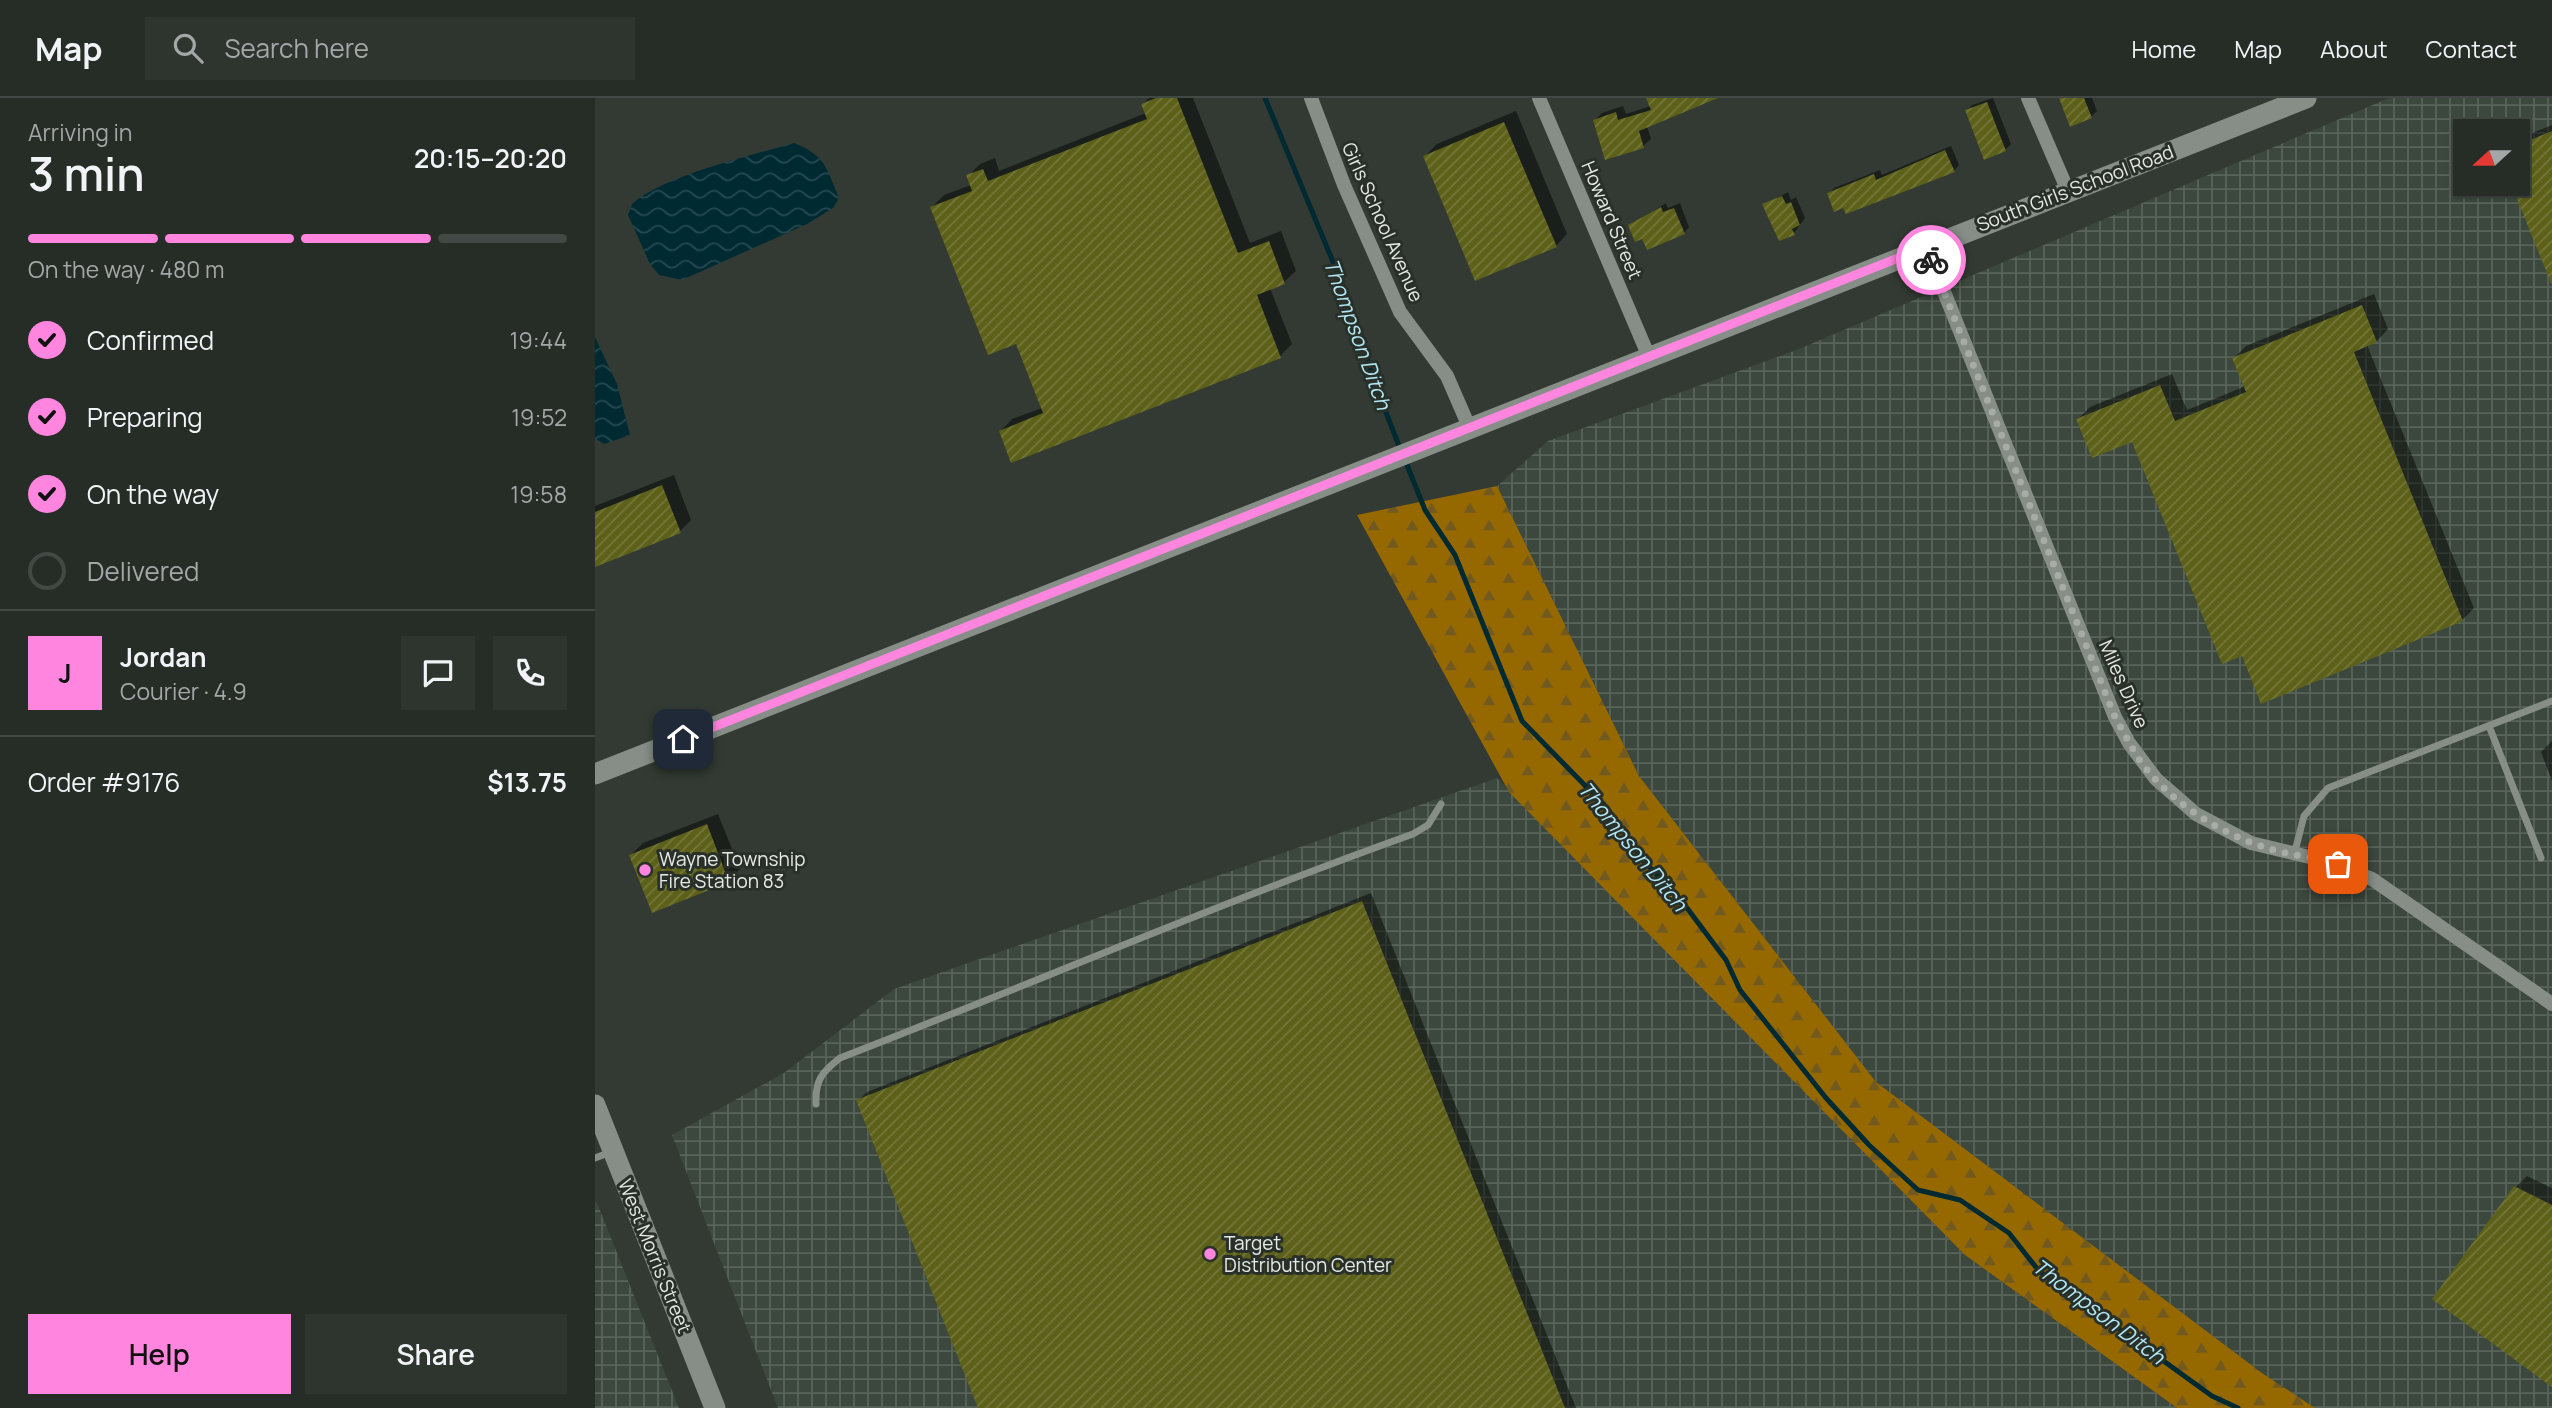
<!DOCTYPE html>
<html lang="en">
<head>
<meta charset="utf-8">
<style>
	body { margin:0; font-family:Manrope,sans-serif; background:#2e342e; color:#f1f3f6; height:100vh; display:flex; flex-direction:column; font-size:26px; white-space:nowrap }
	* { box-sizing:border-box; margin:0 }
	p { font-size:23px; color:#a4a7a7 }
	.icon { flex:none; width:38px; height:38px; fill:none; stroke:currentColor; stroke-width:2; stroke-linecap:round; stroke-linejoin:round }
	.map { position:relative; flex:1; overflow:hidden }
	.side { display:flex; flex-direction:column; background:#262c26; width:595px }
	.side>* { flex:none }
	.needle { width:46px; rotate:249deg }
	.fabs { position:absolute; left:1858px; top:21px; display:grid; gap:14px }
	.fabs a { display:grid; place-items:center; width:77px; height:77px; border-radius:0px; background:#262c26; box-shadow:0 2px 5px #0004,0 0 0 2px #424843; font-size:35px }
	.pin { position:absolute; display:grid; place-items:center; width:60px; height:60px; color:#fff; margin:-30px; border-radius:14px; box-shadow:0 4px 10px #0006 }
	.courier { position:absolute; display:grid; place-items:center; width:70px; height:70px; margin:-35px; border:5px solid #ff85df; border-radius:50%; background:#fff; color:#222; box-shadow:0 2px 9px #0007 }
	.headline em { font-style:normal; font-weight:600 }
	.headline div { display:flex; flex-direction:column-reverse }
	.headline { display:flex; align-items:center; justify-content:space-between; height:119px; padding:0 28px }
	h1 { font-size:46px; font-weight:600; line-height:52px }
	.bar { display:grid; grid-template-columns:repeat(4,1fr); gap:10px 7px; align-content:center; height:84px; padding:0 28px }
	.bar i { height:9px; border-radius:5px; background:#424843 }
	.bar .selected { background:#ff85df }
	.bar p { grid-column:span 4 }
	.line { display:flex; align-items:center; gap:18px; padding:0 28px; border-top:2px solid #424843 }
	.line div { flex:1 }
	.round { display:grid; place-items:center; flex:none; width:74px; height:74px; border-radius:0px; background:#2e342e }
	ol { padding:0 28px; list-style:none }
	li { display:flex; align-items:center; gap:21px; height:77px }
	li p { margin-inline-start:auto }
	li .icon { padding:7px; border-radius:50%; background:#ff85df; color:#111; stroke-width:4 }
	li:last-child { color:#a4a7a7 }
	li i { width:38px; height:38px; border:4px solid #424843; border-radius:50% }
	.button { display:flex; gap:14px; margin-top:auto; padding:14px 28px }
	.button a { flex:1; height:80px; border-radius:0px; background:#ff85df; color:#111; font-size:28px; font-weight:600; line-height:80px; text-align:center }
	.button a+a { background:#2e342e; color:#f1f3f6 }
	header { display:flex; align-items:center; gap:42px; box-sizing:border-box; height:98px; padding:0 35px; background:#262c26; border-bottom:2px solid #424843 }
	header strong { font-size:33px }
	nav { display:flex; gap:38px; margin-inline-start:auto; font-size:24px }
	.search { width:490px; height:63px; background:#2e342e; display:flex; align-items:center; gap:18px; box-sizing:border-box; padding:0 24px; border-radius:0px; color:#a4a7a7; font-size:26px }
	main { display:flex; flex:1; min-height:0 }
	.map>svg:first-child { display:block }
</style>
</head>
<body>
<header>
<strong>Map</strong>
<div class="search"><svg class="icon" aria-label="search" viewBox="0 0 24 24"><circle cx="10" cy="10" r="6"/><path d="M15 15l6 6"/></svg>Search here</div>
<nav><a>Home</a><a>Map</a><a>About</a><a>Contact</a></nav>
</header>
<main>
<section class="side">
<div class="headline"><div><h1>3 min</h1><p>Arriving in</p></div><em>20:15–20:20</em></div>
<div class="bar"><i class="selected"></i><i class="selected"></i><i class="selected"></i><i></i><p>On the way · 480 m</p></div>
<ol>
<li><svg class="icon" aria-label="check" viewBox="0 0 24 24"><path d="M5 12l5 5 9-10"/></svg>Confirmed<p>19:44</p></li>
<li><svg class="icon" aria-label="check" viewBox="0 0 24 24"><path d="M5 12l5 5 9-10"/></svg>Preparing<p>19:52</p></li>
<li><svg class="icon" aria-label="check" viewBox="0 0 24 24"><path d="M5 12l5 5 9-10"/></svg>On the way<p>19:58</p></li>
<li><i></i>Delivered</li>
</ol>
<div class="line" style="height:126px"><b class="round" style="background:#ff85df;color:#111">J</b><div><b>Jordan</b><p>Courier · 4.9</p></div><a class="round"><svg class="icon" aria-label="chat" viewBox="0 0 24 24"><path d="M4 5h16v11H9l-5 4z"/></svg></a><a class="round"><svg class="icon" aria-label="phone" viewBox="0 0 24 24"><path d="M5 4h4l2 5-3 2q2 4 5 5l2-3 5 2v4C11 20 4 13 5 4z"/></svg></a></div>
<div class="line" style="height:91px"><div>Order #9176</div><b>$13.75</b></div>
<div class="button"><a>Help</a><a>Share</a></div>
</section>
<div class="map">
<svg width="1957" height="1310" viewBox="0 0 1957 1310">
	<defs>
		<pattern id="industrial-grid" width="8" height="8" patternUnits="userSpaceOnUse" patternTransform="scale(1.75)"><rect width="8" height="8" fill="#3c483d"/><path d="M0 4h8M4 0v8" fill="none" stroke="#586359"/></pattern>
		<pattern id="forest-firs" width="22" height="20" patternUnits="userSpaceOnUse" patternTransform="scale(1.75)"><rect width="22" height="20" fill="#966900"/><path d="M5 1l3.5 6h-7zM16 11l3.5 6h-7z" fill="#72591f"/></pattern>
		<pattern id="water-waves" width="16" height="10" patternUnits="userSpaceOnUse" patternTransform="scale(1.75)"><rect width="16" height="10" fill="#002a32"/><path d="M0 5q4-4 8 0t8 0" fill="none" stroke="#254950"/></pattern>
		<pattern id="building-hatch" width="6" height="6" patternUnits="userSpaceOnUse" patternTransform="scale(1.75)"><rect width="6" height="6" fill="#5c6018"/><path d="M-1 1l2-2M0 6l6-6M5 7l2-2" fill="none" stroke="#73773a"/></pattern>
	</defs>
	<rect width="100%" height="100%" fill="#333a33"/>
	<path fill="url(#industrial-grid)" fill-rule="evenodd" d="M1794,0H1957V1310H1720L1667,1275L1281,984L1044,678L902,388L953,343L1204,251ZM1871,33H1923V86H1871Z
		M902,680L1370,1157L1582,1310H183L77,1037L189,975L299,891Z
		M0,1104L2,1105L84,1310H0Z"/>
	<path fill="url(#forest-firs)" d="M902,388L1044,678L1281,984L1667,1275L1720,1310H1582L1370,1157L914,694L762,417Z"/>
	<path fill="url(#water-waves)" d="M199,45C231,58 231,69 244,100L238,110L212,126L87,182L64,177L55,166L33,117L37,106C68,78 158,57 199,45Z
		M0,239L22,286L35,337L9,346L0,340Z"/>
	<path fill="#0007" d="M554,0H598L655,145L686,133L701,173L689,184L675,190L697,246L685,258L406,333L417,321L447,310L422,243L337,109L349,97L376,87L373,78L385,66L400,60L404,73L551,15L548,6Z
		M1058,0H1112L1052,28L1056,41L1048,48L1000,22L1007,15L1028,8L1031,16L1056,8Z
		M1398,0L1416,46L1410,52L1372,12L1377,7Z
		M1467,0H1497L1502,13L1496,19Z
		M921,13L972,136L961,148L830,58L842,46Z
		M1957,27V182L1918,86H1923V41Z
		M1356,48L1364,67L1359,73L1249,108L1234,96L1239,90L1285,72L1287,77Z
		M1193,94L1196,102L1201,99L1210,120L1199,135L1185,141L1169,107Z
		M1071,105L1073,110L1085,105L1094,129L1089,135L1048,139L1035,128Z
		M1779,196L1793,231L1782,243L1772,247L1879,510L1867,522L1648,555L1538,341L1483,321L1495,309L1577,276L1592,312L1651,288L1639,260L1651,248Z
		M79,377L96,422L85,433L0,467V408Z
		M1957,643V683L1946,654Z
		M123,716L145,771L133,783L36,757L48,745Z
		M776,795L981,1310H385L263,1003L272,994Z
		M1932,1078L1957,1090V1287L1920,1090Z"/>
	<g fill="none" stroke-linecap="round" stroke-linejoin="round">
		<path stroke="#002a32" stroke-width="5" d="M670,0L753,200L783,294L806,353
			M810,362L830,412L860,457L927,623L1012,710L1047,761L1089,806L1131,862L1145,892L1231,1000L1274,1047L1323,1092L1365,1102L1414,1135L1444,1173L1617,1298L1643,1310"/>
	</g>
	<path fill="url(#building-hatch)" d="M561,0H582L643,155L674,143L690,186L662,197L686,260L416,365L404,333L448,315L421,246L393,257L335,109L377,93L371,77L388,71L393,83L552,21L546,6Z
		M1051,0H1123L1044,33L1049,50L1010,62L998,22L1021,14L1023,22L1056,12Z
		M1464,0H1489L1497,20L1475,29Z
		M1392,4L1411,53L1389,62L1370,12Z
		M909,24L962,149L880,183L828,58Z
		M1957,33V185H1956L1916,86H1923V47Z
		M1350,52L1360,74L1251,116L1248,110L1239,114L1232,95L1279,76L1281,82Z
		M1187,98L1191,106L1196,104L1205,127L1197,131L1200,137L1184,143L1167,106Z
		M1066,109L1068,114L1079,110L1090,136L1052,152L1047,141L1040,144L1033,127Z
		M1767,207L1782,244L1759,254L1868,523L1666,606L1647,558L1627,566L1537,344L1497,360L1481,321L1565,287L1580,323L1651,294L1637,260Z
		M67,387L86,435L0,469V414Z
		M112,726L134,784L57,815L34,757Z
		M767,803L970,1310H383L261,1002Z
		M1919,1088L1957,1107V1289L1837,1201Z"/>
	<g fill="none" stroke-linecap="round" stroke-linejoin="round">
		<path stroke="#868e87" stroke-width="7" d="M1894,628L1946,760
			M1699,757L1709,718L1733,690L1957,603
			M221,1006C220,982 227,974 245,960C436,886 625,805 818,736L833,727L846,706
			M0,1060L16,1054"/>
		<path stroke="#868e87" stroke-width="14" d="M716,0L749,87L805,214L852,278L875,331
			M944,0L1054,259
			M1433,0L1473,93
			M1331,149L1520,619L1534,645L1561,681L1601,716L1656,745L1735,764L1777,781L1957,906"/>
		<path stroke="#868e87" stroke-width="21" d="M0,676L1711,0
			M0,1007L120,1310"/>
	</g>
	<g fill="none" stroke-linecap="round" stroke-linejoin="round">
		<path stroke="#a7aca7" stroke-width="7" stroke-dasharray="0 12.6" d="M1336,162L1520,619C1528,633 1535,647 1544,661C1574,704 1625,736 1675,751C1697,758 1721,759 1743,766"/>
		<path stroke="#ff85df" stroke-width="9" d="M88,641L1331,149L1336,162"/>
	</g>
	<g fill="#ff85df" stroke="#293029" stroke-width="2.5">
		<circle cx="50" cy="772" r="7"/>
		<circle cx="615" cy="1156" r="7"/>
	</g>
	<g text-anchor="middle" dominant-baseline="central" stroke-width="6" stroke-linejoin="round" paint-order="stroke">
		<g font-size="19" fill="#e6eae6" stroke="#293029">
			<text transform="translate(1480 90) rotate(-21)">South Girls School Road</text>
			<text transform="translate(1017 122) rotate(67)">Howard Street</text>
			<text transform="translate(788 124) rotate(66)">Girls School Avenue</text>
			<text transform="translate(1529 586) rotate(66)">Miles Drive</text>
			<text transform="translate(60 1158) rotate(68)">West Morris Street</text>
		</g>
		<g font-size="19" fill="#e6eae6" stroke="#293029" text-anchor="start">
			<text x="64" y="761">Wayne Township<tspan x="64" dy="22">Fire Station 83</tspan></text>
			<text x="629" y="1145">Target<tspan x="629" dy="22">Distribution Center</tspan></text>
		</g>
		<g font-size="21" font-style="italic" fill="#b2e8f5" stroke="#293029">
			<text transform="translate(763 236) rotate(70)">Thompson Ditch</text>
			<text transform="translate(1038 748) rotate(51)">Thompson Ditch</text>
			<text transform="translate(1504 1213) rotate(37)">Thompson Ditch</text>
		</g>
	</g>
</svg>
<div class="fabs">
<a><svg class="needle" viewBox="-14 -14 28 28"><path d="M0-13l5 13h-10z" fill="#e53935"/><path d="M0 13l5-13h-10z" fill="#a4a7a7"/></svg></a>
</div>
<div class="pin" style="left:1743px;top:766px;background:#ea580c"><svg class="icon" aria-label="bag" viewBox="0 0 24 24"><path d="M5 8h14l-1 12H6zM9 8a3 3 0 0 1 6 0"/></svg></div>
<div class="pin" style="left:88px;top:641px;background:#1f2937"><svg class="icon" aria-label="home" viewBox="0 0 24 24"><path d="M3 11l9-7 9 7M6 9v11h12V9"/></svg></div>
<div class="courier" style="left:1336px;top:162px"><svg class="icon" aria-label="bike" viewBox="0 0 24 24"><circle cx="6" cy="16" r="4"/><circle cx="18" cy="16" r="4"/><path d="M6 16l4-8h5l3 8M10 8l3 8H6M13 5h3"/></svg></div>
</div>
</main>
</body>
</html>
